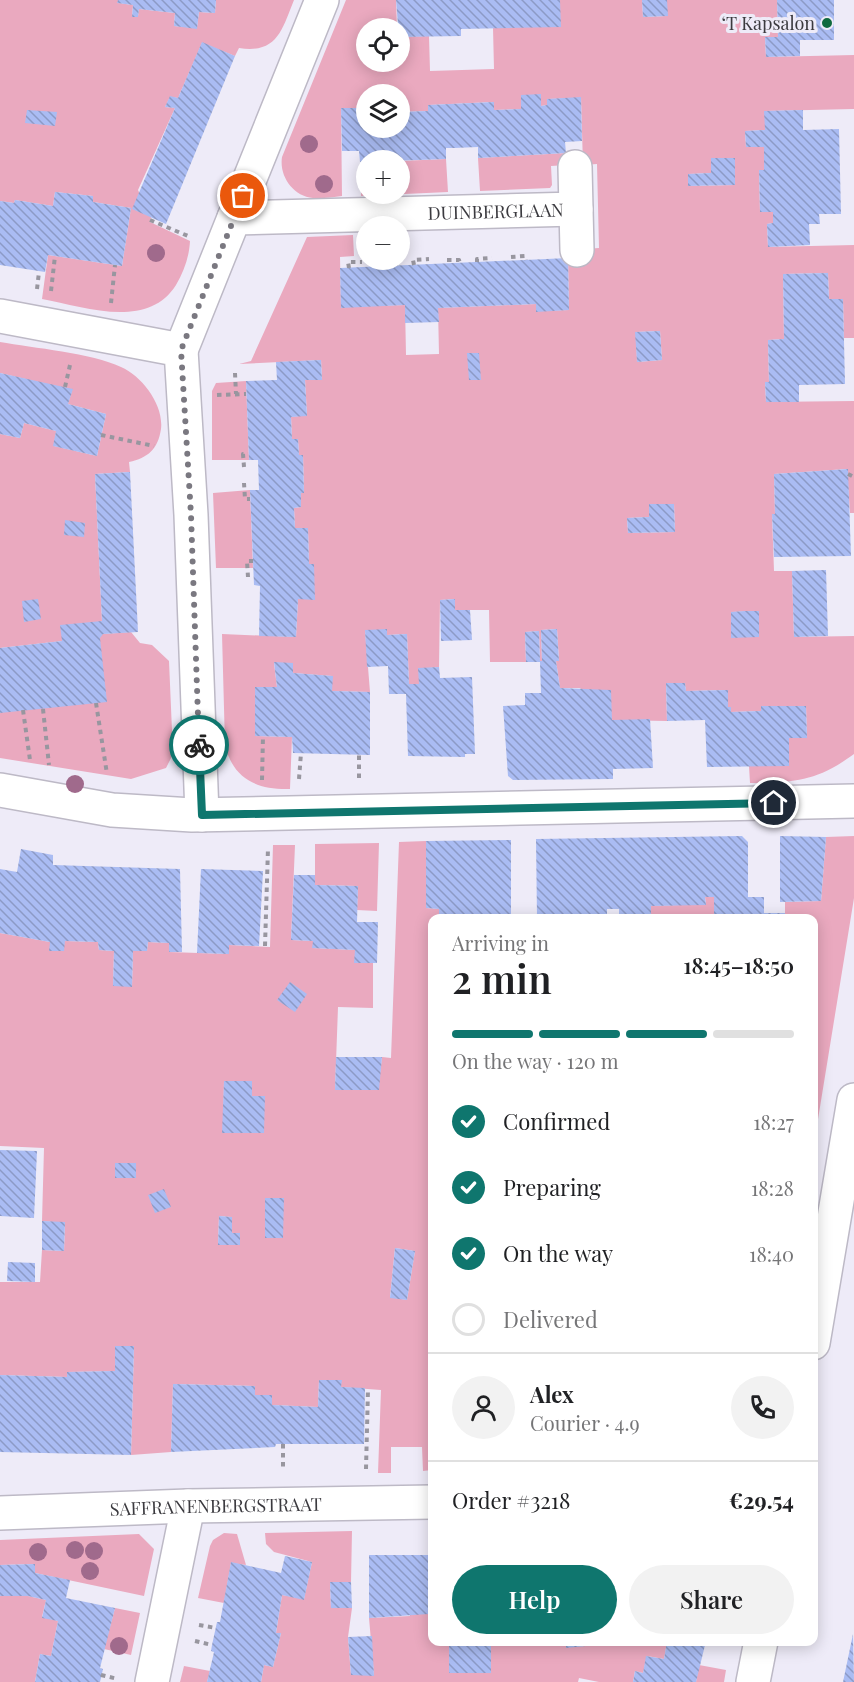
<!DOCTYPE html>
<html lang="en">
<head>
<meta charset="utf-8">
<style>
	body { margin:0; font-family:"Playfair Display",serif; background:#f2f2f2; color:#202124; height:100vh; display:flex; flex-direction:column; font-size:22px; white-space:nowrap }
	* { box-sizing:border-box; margin:0 }
	p { font-size:20px; color:#757577 }
	.icon { flex:none; width:33px; height:33px; fill:none; stroke:currentColor; stroke-width:2; stroke-linecap:round; stroke-linejoin:round }
	.map { position:relative; flex:1; overflow:hidden }
	.panel { position:absolute; left:428px; top:914px; width:390px; height:732px; display:flex; flex-direction:column; background:#fff; border-radius:12px; box-shadow:0 3px 15px #0003 }
	.panel>* { flex:none }
	.fabs { position:absolute; left:356px; top:18px; display:grid; gap:12px }
	.fabs a { display:grid; place-items:center; width:54px; height:54px; border-radius:50%; background:#fff; box-shadow:0 3px 15px #0003; font-size:30px }
	.pin { position:absolute; display:grid; place-items:center; width:51px; height:51px; color:#fff; margin:-26px; border:3px solid #fff; border-radius:50%; box-shadow:0 2px 6px #0007 }
	.courier { position:absolute; display:grid; place-items:center; width:60px; height:60px; margin:-30px; border:4px solid #0f766e; border-radius:50%; background:#fff; color:#222; box-shadow:0 2px 8px #0007 }
	.head em { font-style:normal; font-weight:600 }
	.head div { display:flex; flex-direction:column-reverse }
	.head { display:flex; align-items:center; justify-content:space-between; height:102px; padding:0 24px }
	h1 { font-size:39px; font-weight:600; line-height:45px }
	.bar { display:grid; grid-template-columns:repeat(4,1fr); gap:9px 6px; align-content:center; height:72px; padding:0 24px }
	.bar i { height:8px; border-radius:4px; background:#e0e0e0 }
	.bar .on { background:#0f766e }
	.bar p { grid-column:span 4 }
	.line { display:flex; align-items:center; gap:15px; padding:0 24px; border-top:2px solid #e0e0e0 }
	.line div { flex:1 }
	.round { display:grid; place-items:center; flex:none; width:63px; height:63px; border-radius:32px; background:#f2f2f2 }
	ol { padding:0 24px; list-style:none }
	li { display:flex; align-items:center; gap:18px; height:66px }
	li p { margin-inline-start:auto }
	li .icon { padding:6px; border-radius:50%; background:#0f766e; color:#fff; stroke-width:4 }
	li:last-child { color:#757577 }
	li i { width:33px; height:33px; border:3px solid #e0e0e0; border-radius:50% }
	.action { display:flex; gap:12px; margin-top:auto; padding:12px 24px }
	.action a { flex:1; height:69px; border-radius:36px; background:#0f766e; color:#fff; font-size:24px; font-weight:600; line-height:69px; text-align:center }
	.action a+a { background:#f2f2f2; color:#202124 }
	.map>svg:first-child { display:block }
</style>
</head>
<body>
<div class="map">
<svg width="854" height="1682" viewBox="0 0 854 1682">
	<defs>
		<pattern id="building-back-hatch" width="6" height="6" patternUnits="userSpaceOnUse" patternTransform="scale(1.5)"><rect width="6" height="6" fill="#aabcf3"/><path d="M-1 5l2 2M0 0l6 6M5-1l2 2" fill="none" stroke="#8c9ac6"/></pattern>
	</defs>
	<rect width="100%" height="100%" fill="#eeebf8"/>
	<path fill="#eaa9bf" fill-rule="evenodd" d="M0,0H118V3L133,5L132,17L138,16L139,9L175,13L174,26L197,28L199,12L215,13L216,0H294C282,30 277,54 239,48L235,56L202,43L178,98L170,97L165,107L175,108L138,190L151,217L150,222L190,241C189,258 184,271 176,285C148,330 84,307 42,299L48,255L122,266L131,208L93,202V196L55,192L53,206L15,200L14,203L0,201Z
		M346,0H396L397,28H366V62H399V37L429,36L430,71L494,69L493,28L560,0H642L643,17L667,16V0H777L778,37L765,38L766,57L854,55V109L765,111V130L745,131L746,147H764V170H759L760,212H773V223L767,224L768,247L854,245V338H844L843,300L829,299L828,273L783,274L784,339L768,340L769,382H765L766,402L854,401V513H850L847,469L774,474L775,514L772,515L774,571H792L794,637L854,636V754C816,782 795,782 750,783L749,766L789,765V738H807L806,706H762L761,711L731,712L728,707L727,690L686,691L685,683H666L667,721L612,720L580,688H560L556,661L559,660L557,629L541,630L542,661H540L539,631L525,632L526,662H490L489,610H455V599L440,600L439,667L419,669V684H409L407,634L387,635L386,630H365L370,692L332,691V676L293,673L274,663L277,687H255V736L292,737L290,789C257,790 233,779 225,745L222,634L296,637L298,599L314,564H309L308,529L295,528L294,508L301,507V493L304,492L303,455H299L298,439H292L291,417L307,415L305,380L322,379L321,360L239,364L251,361L307,237L353,235L354,256L340,257L341,307L405,305L406,355L439,354L438,308L536,304V311L569,310L568,258L584,249L599,248L597,164L583,165L581,98L547,99V105L541,106L521,95V109L494,110L493,102L429,105L428,111L399,112V94H366V108L341,109L342,196C333,197 322,199 313,198C293,196 279,176 282,157ZM735,158V185L689,186V174L711,173ZM660,331L662,360L637,362L636,332ZM649,504H674L675,532L628,533L627,518L649,517ZM759,611V637H731V612Z
		M566,153V165L551,166L552,185L550,188L480,191L478,158Z
		M446,159L448,192L361,196L362,162L366,161V194H399V161Z
		M0,342C33,348 92,353 121,367C142,376 164,405 161,429C158,449 148,458 129,462L130,472L95,474L102,621L62,641L0,648V434L20,438L24,423L56,431L54,446L97,456L106,414L68,404L72,390L0,373Z
		M246,381L249,460H212V391L216,383Z
		M250,490L253,568H216L213,493Z
		M131,632L140,643L152,645L169,661L173,754L166,768L131,779L0,758V713L103,634Z
		M854,836V898L813,1150V918H785V902L821,901L826,837Z
		M426,841V908L439,909V918H432V1470L423,1471L422,1447H391V1473H378L381,1390L341,1387V1380H319L318,1407L272,1405V1395H255V1386L173,1384L171,1452L131,1455L134,1346H115V1371L68,1372L67,1377L0,1375V1282H40L42,1250L64,1251L65,1223L42,1221L44,1148L0,1146V933L50,942V950L65,941L98,942L99,950L114,951L113,986H132L133,951H147L148,942L169,943V952L228,954L229,945L270,947L273,845H295L291,940L313,941V948L355,950V963H373V1008L338,1007L335,1090H378L382,1057L391,1058L399,842ZM224,1081H252V1096L264,1097V1133H223ZM219,1216L231,1217L232,1233L240,1234V1245H218ZM395,1248L415,1251L407,1300L390,1297Z
		M379,843L377,911L357,910L358,886L315,885V844Z
		M705,897H714V918H651V906L706,904Z
		M352,1531L351,1582L330,1583L331,1608H352L348,1637L351,1675H374L369,1618L410,1616V1614H429L432,1641H449V1672L491,1641H566V1647L586,1646V1641H665L667,1642L664,1659L647,1656L643,1673L635,1671L633,1682H599L579,1678L578,1682H261L264,1665L273,1667L281,1633H276L282,1595L304,1599L312,1562L274,1552L266,1544L265,1533Z
		M224,1533L237,1534L246,1565L231,1563L224,1603L198,1598L210,1546L213,1540Z
		M139,1534L154,1549L144,1596L35,1573V1564L0,1565V1540Z
		M0,1596H28L46,1600L42,1617L58,1621L51,1656L40,1654L35,1682H0Z
		M115,1608L140,1613L131,1655L104,1649Z
		M699,1665L726,1670L724,1682H696Z
		M184,1666L210,1671L207,1682H180Z"/>
	<path fill="url(#building-back-hatch)" d="M118,0H216L215,13L199,12L197,29L174,26L175,13L139,9L138,17H132L133,5L117,3Z
		M396,0H560L561,27L461,29V36L399,37Z
		M642,0H667L668,16L643,17Z
		M777,0H834V40H800V56L766,57L765,37H778Z
		M202,42L235,56L166,224L132,209L175,108L165,107L170,96L178,98Z
		M541,94V106L547,105V99L581,97L582,141L565,142L566,153L478,158V147L454,148H446V159L360,162L359,151H342L341,108H366V128H399V112L428,111V105L494,102V110L521,109V95Z
		M27,110L57,112L55,126L25,123Z
		M803,110V130L839,129L841,214H819L820,224H809L810,245L768,247L767,224L773,223V212H760L759,170H764V147H746L745,131L765,130L764,111Z
		M711,158H735V185L688,186V174L711,173Z
		M55,192L93,196V202L131,208L122,266L48,255L45,272L0,265V201L14,203L15,200L53,206Z
		M568,258L569,310L536,312V304L438,308L439,322L405,323V305L341,308L340,268Z
		M828,273L829,299H843L845,384L799,385V402H766L765,382H769L768,340L784,339L783,274Z
		M660,331L662,360L637,362L635,332Z
		M467,353H479L481,380H469Z
		M321,360L322,380H305L307,416L291,417L292,439H298L299,455H303L304,493H301V507L294,508L295,528H308L309,564H314L315,600L298,599L296,637L259,636L260,586L254,585L250,490H259L258,460H249L246,381L277,380L276,362Z
		M0,373L73,389L68,404L106,414L97,456L53,446L56,431L24,423L20,438L0,434Z
		M848,469L851,556L774,557L772,514H775L774,474Z
		M130,472L138,632L103,634L100,638L107,702L0,713V648L62,641L60,625L102,621L95,474Z
		M649,504H674L675,532L628,533L627,518L649,517Z
		M65,520L85,523L84,537L64,535Z
		M826,570L828,636L794,637L792,571Z
		M38,599L41,619L24,622L22,601Z
		M455,599V610H470L472,640L441,641L440,600Z
		M745,611H759V637L731,638V612Z
		M387,629V635L407,634L409,684H419L418,668L439,667L440,678L472,677L475,754H465V757L408,756L406,694H389L388,666L367,667L365,630Z
		M557,629L559,661H556L560,688L611,690L612,720L650,719L653,768L613,769V779L513,780L508,776L503,706L525,705V693H541L540,662H526L525,632L539,631L540,661H542L541,630Z
		M274,662L293,663V673L333,676L332,691L370,692V755L293,753L292,737L255,736V687H277Z
		M666,683H685L686,691L728,690V707H731V712L761,711V706H806L807,738H789V766L707,767L705,720L667,721Z
		M742,836L748,842V897H764V913H785V918H714V897H705L706,905L651,906V918H639V915L619,917V909H607V918H537L536,839Z
		M780,836L826,837L821,901L780,902Z
		M511,840V918H439V909L426,908V841Z
		M21,849L53,855V865L180,869L182,952H169V943L148,942L147,951H133L132,987L113,986L114,951L99,950L98,942L65,941L64,951H49L50,942L0,933V869L17,872Z
		M201,869L263,871L259,946L229,945V954L197,953Z
		M294,875H315V885L358,886L357,922H378L377,963H354L355,950L312,948L313,941L291,940Z
		M290,982L307,994L295,1012L277,1000Z
		M336,1057H382L379,1090H335Z
		M224,1081H252V1096H265L264,1133H222Z
		M0,1150L37,1151L34,1218L0,1216Z
		M115,1163H136V1178H115Z
		M164,1189L171,1207L155,1213L148,1195Z
		M265,1198H284L283,1238H265Z
		M219,1216L232,1217V1233H240V1245H218Z
		M42,1221L65,1222L64,1251L42,1250Z
		M395,1248L415,1251L407,1300L390,1298Z
		M8,1262L35,1263V1282L7,1281Z
		M115,1346H134L131,1455L0,1452V1375L67,1377V1372L115,1371Z
		M319,1380H342L341,1387L365,1388L364,1444H276L275,1447L171,1452L173,1384L255,1386V1395H272V1405L318,1407Z
		M369,1555H432V1622H429V1614L369,1618Z
		M285,1556L312,1562L304,1600L282,1595L276,1633H281L273,1667L264,1665L261,1682H207L214,1652L211,1651L212,1645L217,1622H220L231,1562L281,1573Z
		M35,1564V1573L70,1580L66,1598L115,1608L100,1668L103,1669L100,1682H35L40,1654L51,1656L58,1621L42,1618L46,1600L28,1596H0V1565Z
		M330,1582H351L352,1608H331Z
		M853,1634L854,1682H843Z
		M372,1636L374,1676L351,1675L348,1637Z
		M449,1641H491V1673H449Z
		M566,1641H586V1646L566,1648Z
		M667,1641H706L696,1682H633L635,1671L643,1673L646,1656L664,1659Z"/>
	<g fill="none" stroke-linecap="round" stroke-linejoin="round">
		<g stroke="#bdb9c6" stroke-width="36">
			<g id="minor">
				<path d="M576,209L577,250"/>
				<path d="M234,218L322,0"/>
				<path d="M0,316L181,350L191,515L202,815"/>
				<path id="s1" d="M181,350L234,218L576,209L575,167"/>
				<path d="M0,790L112,810L192,815L854,801"/>
				<path d="M813,1343L854,1100"/>
				<path id="s2" d="M0,1513L188,1506L432,1502"/>
				<path d="M152,1682L188,1506"/>
				<path d="M753,1682L761,1641"/>
			</g>
		</g>
		<path stroke="#98969f" stroke-width="4" stroke-dasharray="4.5 4.5" stroke-linecap="butt" d="M150,220L188,236
			M511,257L525,256L526,260
			M447,260H459L460,263
			M381,261L395,260L396,266
			M477,262V259L492,258
			M414,265L413,260L429,259
			M349,268L348,262H362
			M37,289L39,272
			M51,291L55,256
			M111,303L115,265
			M235,373L236,394
			M65,387L70,365
			M217,395L246,394
			M101,435L154,446
			M244,467L243,454H248
			M848,474L854,477
			M244,483L245,499H250
			M248,577L247,561H253
			M96,703L107,774
			M43,709L49,765
			M23,710L30,760
			M359,778V755
			M299,779L301,753
			M262,780L263,736
			M265,946L268,848
			M283,1444V1471
			M366,1469L368,1389
			M199,1625L216,1628
			M195,1641L212,1645
			M101,1675L118,1679"/>
		<use href="#minor" stroke="#fff" stroke-width="33"/>
	</g>
	<g fill="#a06a8c">
		<circle cx="309" cy="144" r="9"/>
		<circle cx="324" cy="184" r="9"/>
		<circle cx="156" cy="253" r="9"/>
		<circle cx="75" cy="784" r="9"/>
		<circle cx="75" cy="1550" r="9"/>
		<circle cx="94" cy="1551" r="9"/>
		<circle cx="38" cy="1552" r="9"/>
		<circle cx="90" cy="1571" r="9"/>
		<circle cx="119" cy="1646" r="9"/>
	</g>
	<g fill="none" stroke-linecap="round" stroke-linejoin="round">
		<path stroke="#7a7880" stroke-width="6" stroke-dasharray="0 10.8" d="M199,745L191,515L181,350L243,196"/>
		<path stroke="#0f766e" stroke-width="8" d="M199,745L202,815L774,803"/>
	</g>
	<circle fill="#106a3e" stroke="#eeebf8" stroke-width="2" cx="827" cy="23" r="6"/>
	<g text-anchor="middle" dominant-baseline="central" stroke-width="6" stroke-linejoin="round" paint-order="stroke">
		<g font-size="18" fill="#3b3a3f" stroke="#eeebf8" text-anchor="end">
			<text x="815" y="23">‘T Kapsalon</text>
		</g>
		<g font-size="18" fill="#3b3a3f" stroke="#eeebf8">
			<text stroke="none"><textPath href="#s1" startOffset="404">DUINBERGLAAN</textPath></text>
			<text stroke="none"><textPath href="#s2" startOffset="216">SAFFRANENBERGSTRAAT</textPath></text>
		</g>
	</g>
</svg>
<div class="fabs">
<a><svg class="icon" aria-label="locate" viewBox="0 0 24 24"><circle cx="12" cy="12" r="6"/><path d="M12 2v4M12 18v4M2 12h4M18 12h4"/></svg></a>
<a><svg class="icon" aria-label="layers" viewBox="0 0 24 24"><path d="M12 4l9 5-9 5-9-5zM3 14l9 5 9-5"/></svg></a>
<a>+</a>
<a>−</a>
</div>
<div class="pin" style="left:243px;top:196px;background:#ea580c"><svg class="icon" aria-label="bag" viewBox="0 0 24 24"><path d="M5 8h14l-1 12H6zM9 8a3 3 0 0 1 6 0"/></svg></div>
<div class="pin" style="left:774px;top:803px;background:#1f2937"><svg class="icon" aria-label="home" viewBox="0 0 24 24"><path d="M3 11l9-7 9 7M6 9v11h12V9"/></svg></div>
<div class="courier" style="left:199px;top:745px"><svg class="icon" aria-label="bike" viewBox="0 0 24 24"><circle cx="6" cy="16" r="4"/><circle cx="18" cy="16" r="4"/><path d="M6 16l4-8h5l3 8M10 8l3 8H6M13 5h3"/></svg></div>
<section class="panel">
<div class="head"><div><h1>2 min</h1><p>Arriving in</p></div><em>18:45–18:50</em></div>
<div class="bar"><i class="on"></i><i class="on"></i><i class="on"></i><i></i><p>On the way · 120 m</p></div>
<ol>
<li><svg class="icon" aria-label="check" viewBox="0 0 24 24"><path d="M5 12l5 5 9-10"/></svg>Confirmed<p>18:27</p></li>
<li><svg class="icon" aria-label="check" viewBox="0 0 24 24"><path d="M5 12l5 5 9-10"/></svg>Preparing<p>18:28</p></li>
<li><svg class="icon" aria-label="check" viewBox="0 0 24 24"><path d="M5 12l5 5 9-10"/></svg>On the way<p>18:40</p></li>
<li><i></i>Delivered</li>
</ol>
<div class="line" style="height:108px"><a class="round"><svg class="icon" aria-label="person" viewBox="0 0 24 24"><circle cx="12" cy="8" r="4"/><path d="M4 21q1-7 8-7t8 7"/></svg></a><div><b>Alex</b><p>Courier · 4.9</p></div><a class="round"><svg class="icon" aria-label="phone" viewBox="0 0 24 24"><path d="M5 4h4l2 5-3 2q2 4 5 5l2-3 5 2v4C11 20 4 13 5 4z"/></svg></a></div>
<div class="line" style="height:78px"><div>Order #3218</div><b>€29.54</b></div>
<div class="action"><a>Help</a><a>Share</a></div>
</section>
</div>
</body>
</html>
